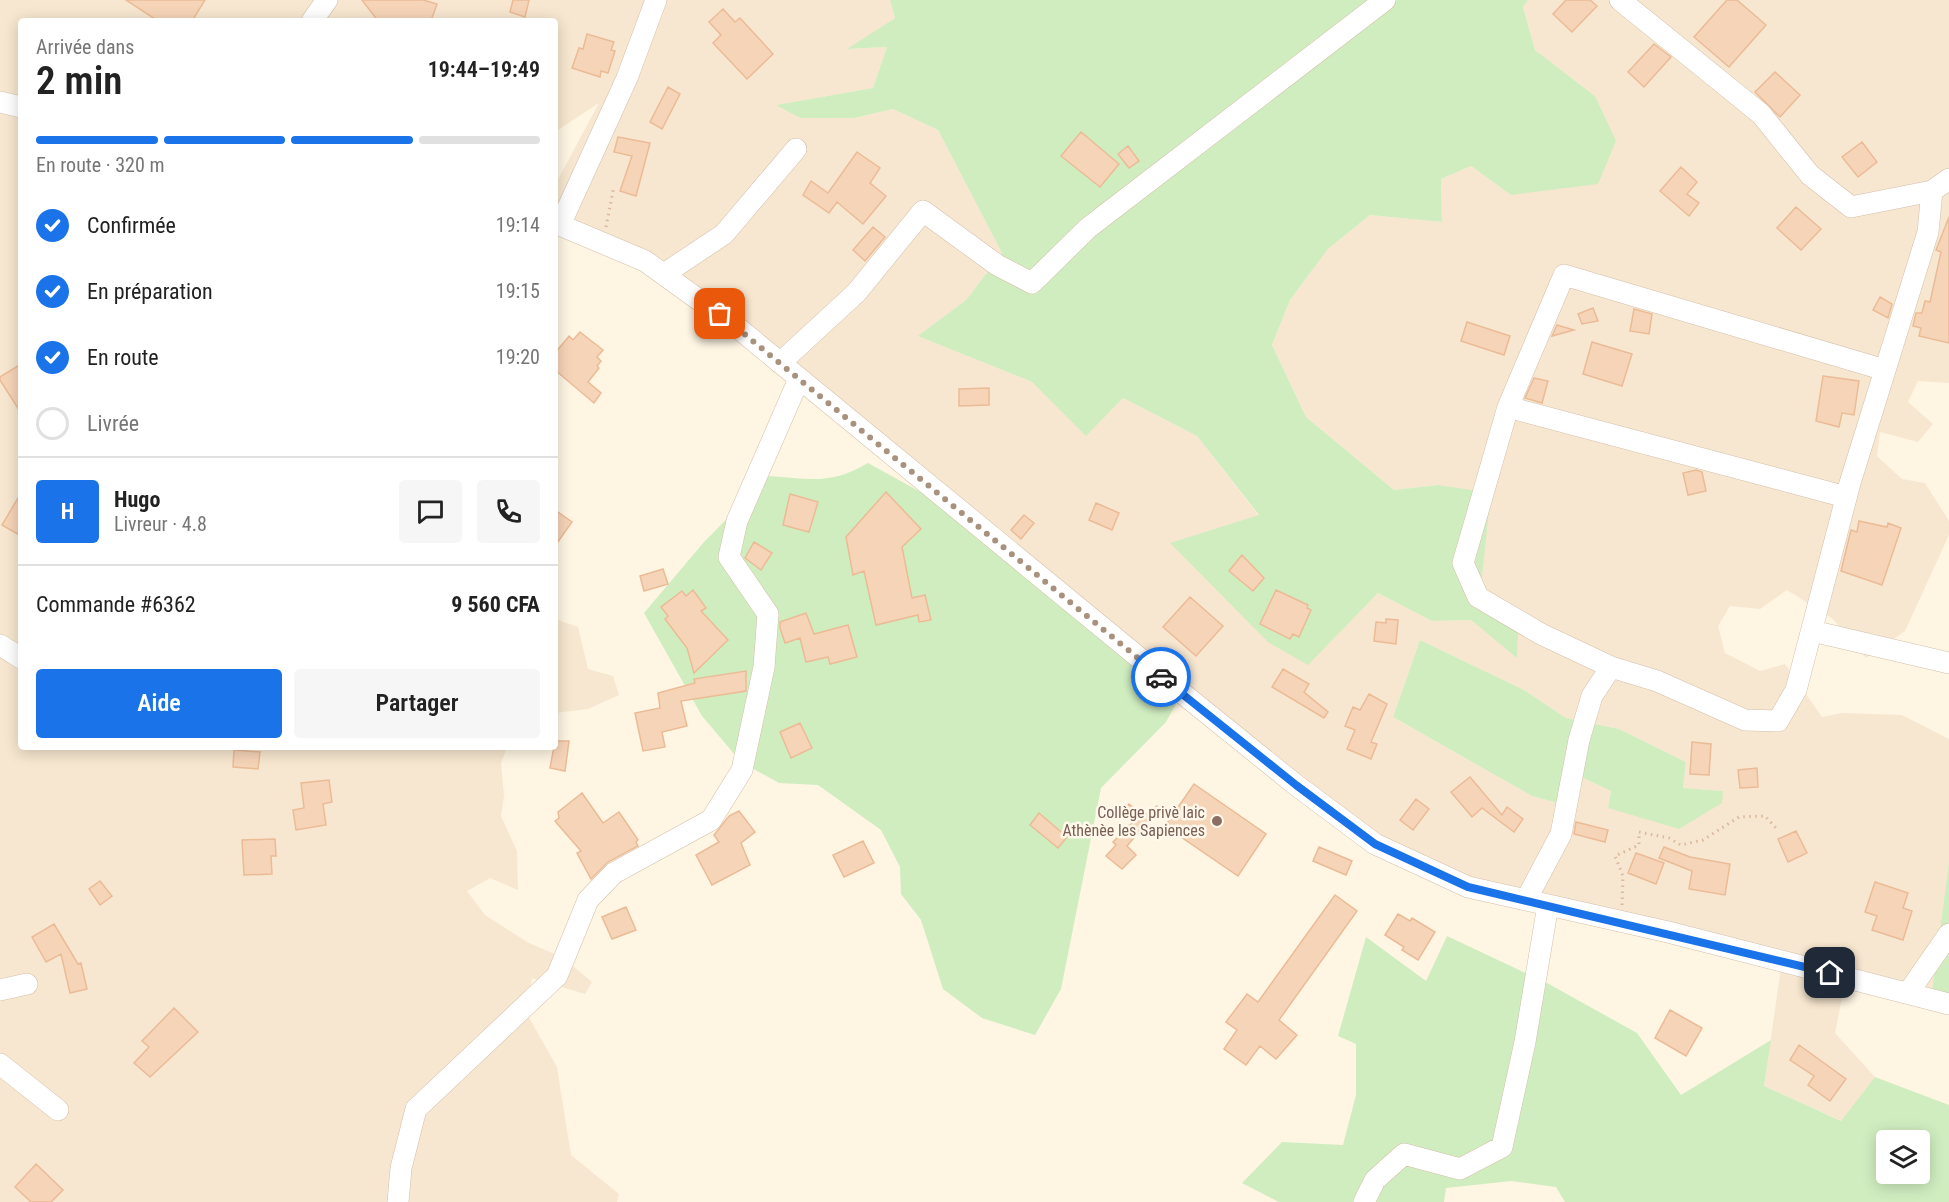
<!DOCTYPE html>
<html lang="fr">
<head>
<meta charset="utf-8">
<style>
	body { margin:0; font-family:"Roboto Condensed",sans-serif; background:#f6f6f6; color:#222; height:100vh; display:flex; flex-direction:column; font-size:22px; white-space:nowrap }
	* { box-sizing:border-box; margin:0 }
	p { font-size:20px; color:#767676 }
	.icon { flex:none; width:33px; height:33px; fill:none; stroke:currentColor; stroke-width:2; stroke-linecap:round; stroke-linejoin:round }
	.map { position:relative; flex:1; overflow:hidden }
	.details { position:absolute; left:18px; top:18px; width:540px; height:732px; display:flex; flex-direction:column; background:#fff; border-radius:6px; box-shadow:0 3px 15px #0003 }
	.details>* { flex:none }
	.controls { position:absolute; left:1876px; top:1130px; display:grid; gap:12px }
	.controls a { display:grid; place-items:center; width:54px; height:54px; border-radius:6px; background:#fff; box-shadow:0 3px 15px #0003; font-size:30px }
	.pin { position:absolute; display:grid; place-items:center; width:51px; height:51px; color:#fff; margin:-26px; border-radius:12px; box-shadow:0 3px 9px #0006 }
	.courier { position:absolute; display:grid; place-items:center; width:60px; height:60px; margin:-30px; border:4px solid #1a73e8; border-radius:50%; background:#fff; color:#222; box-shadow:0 2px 8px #0007 }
	.head em { font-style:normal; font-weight:600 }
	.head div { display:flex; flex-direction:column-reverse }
	.head { display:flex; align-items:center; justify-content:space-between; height:102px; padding:0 18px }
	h1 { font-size:39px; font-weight:600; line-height:45px }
	.bar { display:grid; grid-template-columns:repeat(4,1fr); gap:9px 6px; align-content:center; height:72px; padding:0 18px }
	.bar i { height:8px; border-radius:4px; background:#e0e0e0 }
	.bar .active { background:#1a73e8 }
	.bar p { grid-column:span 4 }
	.line { display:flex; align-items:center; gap:15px; padding:0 18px; border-top:2px solid #e0e0e0 }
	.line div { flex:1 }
	.round { display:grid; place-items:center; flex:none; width:63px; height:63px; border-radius:6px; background:#f6f6f6 }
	ol { padding:0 18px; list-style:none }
	li { display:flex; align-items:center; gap:18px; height:66px }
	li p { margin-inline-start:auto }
	li .icon { padding:6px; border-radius:50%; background:#1a73e8; color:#fff; stroke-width:4 }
	li:last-child { color:#767676 }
	li i { width:33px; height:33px; border:3px solid #e0e0e0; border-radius:50% }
	.primary-button { display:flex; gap:12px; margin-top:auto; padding:12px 18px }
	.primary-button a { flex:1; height:69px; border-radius:6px; background:#1a73e8; color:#fff; font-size:24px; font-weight:600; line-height:69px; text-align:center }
	.primary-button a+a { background:#f6f6f6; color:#222 }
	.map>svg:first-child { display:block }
</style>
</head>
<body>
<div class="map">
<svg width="1949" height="1202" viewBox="0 0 1949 1202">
	<rect width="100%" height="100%" fill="#fef5e3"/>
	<path fill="#f7e7d0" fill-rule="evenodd" d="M0,0H890L895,18L848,49L887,47L873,88L777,105L800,118H854L893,109L938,130L1002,253L966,300L919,336L1032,382L1086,435L1123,398L1197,436L1259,516L1171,543L1308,664L1378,593L1432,621L1471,620L1517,657L1519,618L1481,585L1483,550L1438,485L1394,490L1306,417L1272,345L1290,300L1328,249L1370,215L1442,222L1441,179L1471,166L1511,195L1595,96L1535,50L1523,7L1528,0H1949V383L1918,381L1908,402L1933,424L1918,442L1880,432L1877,456L1902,479L1925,483L1949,521V535L1905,631L1866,658L1833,619L1787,590L1760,609L1730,606L1718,626L1725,653L1760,671L1785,664L1822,717L1842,713L1902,715L1949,739V861L1931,998L1846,978L1835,1033L1875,1077L1842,1121L1764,1086L1782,961L1468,887L1375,844L645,261L555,223V185L599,103L555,132V21H21V747H507L501,763L504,796L501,816L517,851L518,890L490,878L467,891L485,915L529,943L562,957L592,982L585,994L532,978L527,1014L557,1067L571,1155L619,1194L617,1202H0ZM1420,640L1524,690L1566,718L1619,729L1686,762L1683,788L1722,791V803L1608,808L1611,791L1575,774L1561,804L1532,796L1393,717Z
		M555,619L578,627L588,669L613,676L619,695L588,709L555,713Z"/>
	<path fill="#d0edc0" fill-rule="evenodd" d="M890,0H1528L1523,7L1535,50L1595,96L1616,141L1598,184L1511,195L1471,166L1441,179L1442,222L1370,215L1328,249L1290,300L1272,345L1306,417L1394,490L1438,485L1491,493L1481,585L1519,618L1517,658L1471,620L1432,621L1378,593L1308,665L1268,642L1170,543L1259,515L1197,436L1123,398L1086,436L1032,382L918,336L966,300L1002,253L938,130L893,109L854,118H800L776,105L873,88L887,47L847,49L895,18Z
		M868,463L964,516L1182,693L1166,722L1101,788L1061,989L1035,1035L982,1018L943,989L921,920L901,894L900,867L881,830L818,785L779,783L741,762L702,716L644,613L704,542L769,476C811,479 831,485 868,463Z
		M1420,640L1524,690L1566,718L1619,729L1686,762L1683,788L1723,791L1722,803L1679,829L1608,808L1611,791L1575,774L1561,804L1532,796L1393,717Z
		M1949,861V1004L1931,998Z
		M1447,936L1547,983L1637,1033L1681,1095L1771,1040L1764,1086L1841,1121L1875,1077L1949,1105V1202H1565L1556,1187L1511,1181L1446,1188L1444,1202H1279L1242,1183L1282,1142L1343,1145L1356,1095V1044L1338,1036L1366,937L1426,981ZM1887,1140H1920V1173H1887Z"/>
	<path fill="#f6d4b8" stroke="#ebbb96" stroke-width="1.5" d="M126,0H205L192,21H158Z
		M362,0H423L437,4L431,21H378Z
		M513,0H529L525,17L510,12Z
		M1566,0H1590L1597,6L1572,32L1553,14Z
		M1727,0H1737L1766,25L1729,67L1694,37Z
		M723,9L735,22L740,18L773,54L747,79L713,43L721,35L709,22Z
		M587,34L614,42L611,50L615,51L608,73L601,71L600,77L572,68L579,48L583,49Z
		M1654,44L1671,57L1644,87L1628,72Z
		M1775,72L1800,95L1780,117L1755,92Z
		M668,87L680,94L662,129L650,122Z
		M1081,132L1119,164L1100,187L1061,156Z
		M618,137L650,143L636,196L620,191L632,156L614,152Z
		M1862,142L1877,162L1858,177L1842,157Z
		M1128,146L1139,161L1129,168L1118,154Z
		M857,152L880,168L870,183L886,196L863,224L837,202L829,213L803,195L811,181L828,193Z
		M1681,167L1697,182L1687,194L1699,203L1689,216L1660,191Z
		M1796,207L1821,229L1801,250L1777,228Z
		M1949,217V343L1919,336L1921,328L1913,326L1916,313H1922L1925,301L1930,302L1941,252L1936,250Z
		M873,227L885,237L865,261L853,250Z
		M1880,297L1892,304L1888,318L1873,310Z
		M1593,308L1598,321L1582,324L1578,314Z
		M1634,309L1652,314L1649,334L1630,331Z
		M1467,322L1510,336L1504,355L1461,341Z
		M1557,325L1574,330L1552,336Z
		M580,332L603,350L597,357L601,361L597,366L599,368L588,382L601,393L594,403L555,370V353L569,336L573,340Z
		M1592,342L1632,354L1622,386L1583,374Z
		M21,364V413L0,380V377Z
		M1823,376L1859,381L1854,415L1842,413L1839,427L1816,421Z
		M1534,378L1548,381L1542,403L1525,398Z
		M989,388V405L959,406V389Z
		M1696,470L1702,472L1706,491L1688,495L1683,473Z
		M886,492L921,529L902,547L912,598L925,595L931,620L919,622L918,615L876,625L864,571L853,575L846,537Z
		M21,493V536L2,525Z
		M790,494L818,502L809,532L783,525Z
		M1096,503L1119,513L1112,530L1089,520Z
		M555,510L572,522L555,546Z
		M1024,515L1034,523L1021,539L1011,530Z
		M1859,521L1887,527L1888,523L1901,528L1882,585L1841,571L1851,530L1857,532Z
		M754,542L772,553L761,570L745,558Z
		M1242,555L1264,578L1253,591L1229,571Z
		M663,569L668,584L644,591L640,576Z
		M693,590L706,608L701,611L728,640L694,673L687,648L665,619L668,616L661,607L682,591L686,596Z
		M1276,590L1308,605L1307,608L1311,610L1299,637L1293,634L1290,639L1260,624Z
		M1190,597L1223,626L1196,656L1163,627Z
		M806,613L814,634L848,625L857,657L830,664L828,657L806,662L800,638L785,643L780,628V622Z
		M1386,619L1398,620L1396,644L1374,641L1376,622L1386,623Z
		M1283,669L1309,684L1304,692L1328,712L1324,718L1272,687Z
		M746,671V691L681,701L687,726L662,732L665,747L643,751L635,713L660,708L658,693L695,683L694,679Z
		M1369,694L1387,704L1371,742L1377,744L1371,759L1347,749L1355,730L1345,726L1353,707L1360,710Z
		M800,723L812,748L791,758L780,732Z
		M555,741H569L565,771L550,768Z
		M1692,742L1711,744L1709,775L1690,774Z
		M234,750L260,752L258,769L233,767Z
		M1757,768L1758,787L1740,788L1738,770Z
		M1470,777L1502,815L1507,807L1523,819L1514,832L1482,808L1472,817L1451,792Z
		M329,780L332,802L323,804L326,825L296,830L293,810L304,808L301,783Z
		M1194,784L1266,834L1238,876L1165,826Z
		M582,793L603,823L619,812L638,840L636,842L638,846L608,862L591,879L577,853L581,851L555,821L559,818L558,812Z
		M1416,799L1429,809L1413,830L1400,820Z
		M1129,804L1143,816L1157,806L1159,808L1127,846L1136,855L1122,869L1106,856L1116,845L1113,842L1132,823L1122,814Z
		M739,811L755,832L741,843L750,865L712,885L696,855L719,842L714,835L729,816Z
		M1039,813L1067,837L1058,848L1030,825Z
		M1576,822L1608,830L1605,842L1574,834Z
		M1796,831L1807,853L1788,862L1778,839Z
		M275,839L276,856H271L272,874L244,875L242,840Z
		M863,841L874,863L844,877L833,855Z
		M1319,847L1352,861L1346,875L1313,861Z
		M1664,847L1690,857L1730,864L1725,895L1689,889L1692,871L1659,858Z
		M1636,853L1664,863L1656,884L1628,873Z
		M100,881L112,896L100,905L89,889Z
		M1875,882L1908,893L1903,908L1912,911L1903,940L1872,930L1877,916L1865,912Z
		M1335,895L1357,911L1279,1020L1297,1035L1276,1059L1260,1046L1246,1065L1224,1049L1237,1030L1226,1022L1247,994L1258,1002Z
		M626,907L636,930L612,939L602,917Z
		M1398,914L1410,921L1412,918L1435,932L1418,960L1402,950L1404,947L1385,935Z
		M54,924L78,964L81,963L87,989L70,993L61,954L46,962L32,937Z
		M174,1008L198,1032L150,1077L134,1063L149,1047L142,1041Z
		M1670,1010L1702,1028L1686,1056L1655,1038Z
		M1799,1045L1846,1079L1830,1101L1808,1085L1814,1076L1790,1060Z
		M36,1164L63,1190L51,1202H31L15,1187Z"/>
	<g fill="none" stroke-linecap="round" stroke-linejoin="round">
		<g stroke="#d3bfaa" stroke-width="22">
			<path id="minor" d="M1620,0L1761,114L1810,175L1851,207L1932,191L1949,179
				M312,21L327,0
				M0,102L21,107
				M555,223L645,261L738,328L1182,693L1296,785L1375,844L1468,887L1668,932L1949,1004
				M560,225L627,78L656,0
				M664,274L724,234L796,149
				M780,363L856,293L923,211L997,265L1032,283L1088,228L1385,0
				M1508,407L1846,497
				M1812,631L1949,663
				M0,645L21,658
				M1611,667L1541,634L1478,597L1463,563L1508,407L1564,275L1885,370
				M1526,900L1561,834L1579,740L1592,696L1611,667L1657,681L1745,720L1778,721L1796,690L1850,483L1928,232L1932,191
				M0,990L27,984
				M1908,993L1949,934
				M0,1064L58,1110
				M398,1202L401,1168L416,1109L557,976L588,900L614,873L711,820L742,770L764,667L768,614L729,557L737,521L799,379
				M1364,1202L1375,1180L1404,1154L1460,1169L1502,1147L1525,1042L1548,905"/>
		</g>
		<path stroke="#dcb79b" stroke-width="3" stroke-dasharray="1.5 4.5" stroke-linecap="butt" d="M606,227L614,186
			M1622,905L1623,876L1615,856L1639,845V832L1669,838L1681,845L1703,840L1739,817L1765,816L1776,828"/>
		<use href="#minor" stroke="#fff" stroke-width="21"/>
	</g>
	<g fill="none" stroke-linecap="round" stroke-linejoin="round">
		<path stroke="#a8917d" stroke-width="6" stroke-dasharray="0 10.8" d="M720,314L1161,677"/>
		<path stroke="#1a73e8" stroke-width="8" d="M1161,677L1296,785L1375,844L1468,887L1830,973"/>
	</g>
	<circle fill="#8d6e63" stroke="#fff8eb" stroke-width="2" cx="1217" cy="821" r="6"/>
	<g text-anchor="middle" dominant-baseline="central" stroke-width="5" stroke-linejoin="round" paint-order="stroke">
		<g font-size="16" fill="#785e54" stroke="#fff8eb" text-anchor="end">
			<text x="1205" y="812">Collège privè laic<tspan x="1205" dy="18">Athènèe les Sapiences</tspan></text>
		</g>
	</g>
</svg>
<div class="controls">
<a><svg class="icon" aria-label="layers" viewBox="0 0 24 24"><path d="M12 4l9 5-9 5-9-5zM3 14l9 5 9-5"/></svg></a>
</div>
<div class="pin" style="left:720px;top:314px;background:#ea580c"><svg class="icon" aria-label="bag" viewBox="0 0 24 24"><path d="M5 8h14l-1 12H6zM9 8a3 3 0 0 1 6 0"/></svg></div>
<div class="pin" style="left:1830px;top:973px;background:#1f2937"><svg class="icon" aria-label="home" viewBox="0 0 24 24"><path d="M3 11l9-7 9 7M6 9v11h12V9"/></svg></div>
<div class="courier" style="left:1161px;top:677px"><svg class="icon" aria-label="car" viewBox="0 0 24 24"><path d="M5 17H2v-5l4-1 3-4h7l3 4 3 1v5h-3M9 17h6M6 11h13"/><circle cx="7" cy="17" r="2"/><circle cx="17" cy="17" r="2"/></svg></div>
<section class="details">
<div class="head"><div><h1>2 min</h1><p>Arrivée dans</p></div><em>19:44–19:49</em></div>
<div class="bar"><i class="active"></i><i class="active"></i><i class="active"></i><i></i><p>En route · 320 m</p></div>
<ol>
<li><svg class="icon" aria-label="check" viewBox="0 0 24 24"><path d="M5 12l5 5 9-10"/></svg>Confirmée<p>19:14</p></li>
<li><svg class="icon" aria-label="check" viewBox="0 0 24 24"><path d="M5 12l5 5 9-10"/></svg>En préparation<p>19:15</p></li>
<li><svg class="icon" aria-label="check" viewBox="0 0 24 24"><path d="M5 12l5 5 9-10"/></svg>En route<p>19:20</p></li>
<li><i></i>Livrée</li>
</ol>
<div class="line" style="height:108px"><b class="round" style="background:#1a73e8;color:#fff">H</b><div><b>Hugo</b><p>Livreur · 4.8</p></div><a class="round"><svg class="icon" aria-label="chat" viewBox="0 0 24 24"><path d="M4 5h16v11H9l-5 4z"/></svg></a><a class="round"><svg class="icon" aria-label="phone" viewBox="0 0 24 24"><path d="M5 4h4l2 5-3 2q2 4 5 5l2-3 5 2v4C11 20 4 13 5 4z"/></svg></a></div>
<div class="line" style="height:78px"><div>Commande #6362</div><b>9 560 CFA</b></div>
<div class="primary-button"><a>Aide</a><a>Partager</a></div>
</section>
</div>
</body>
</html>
